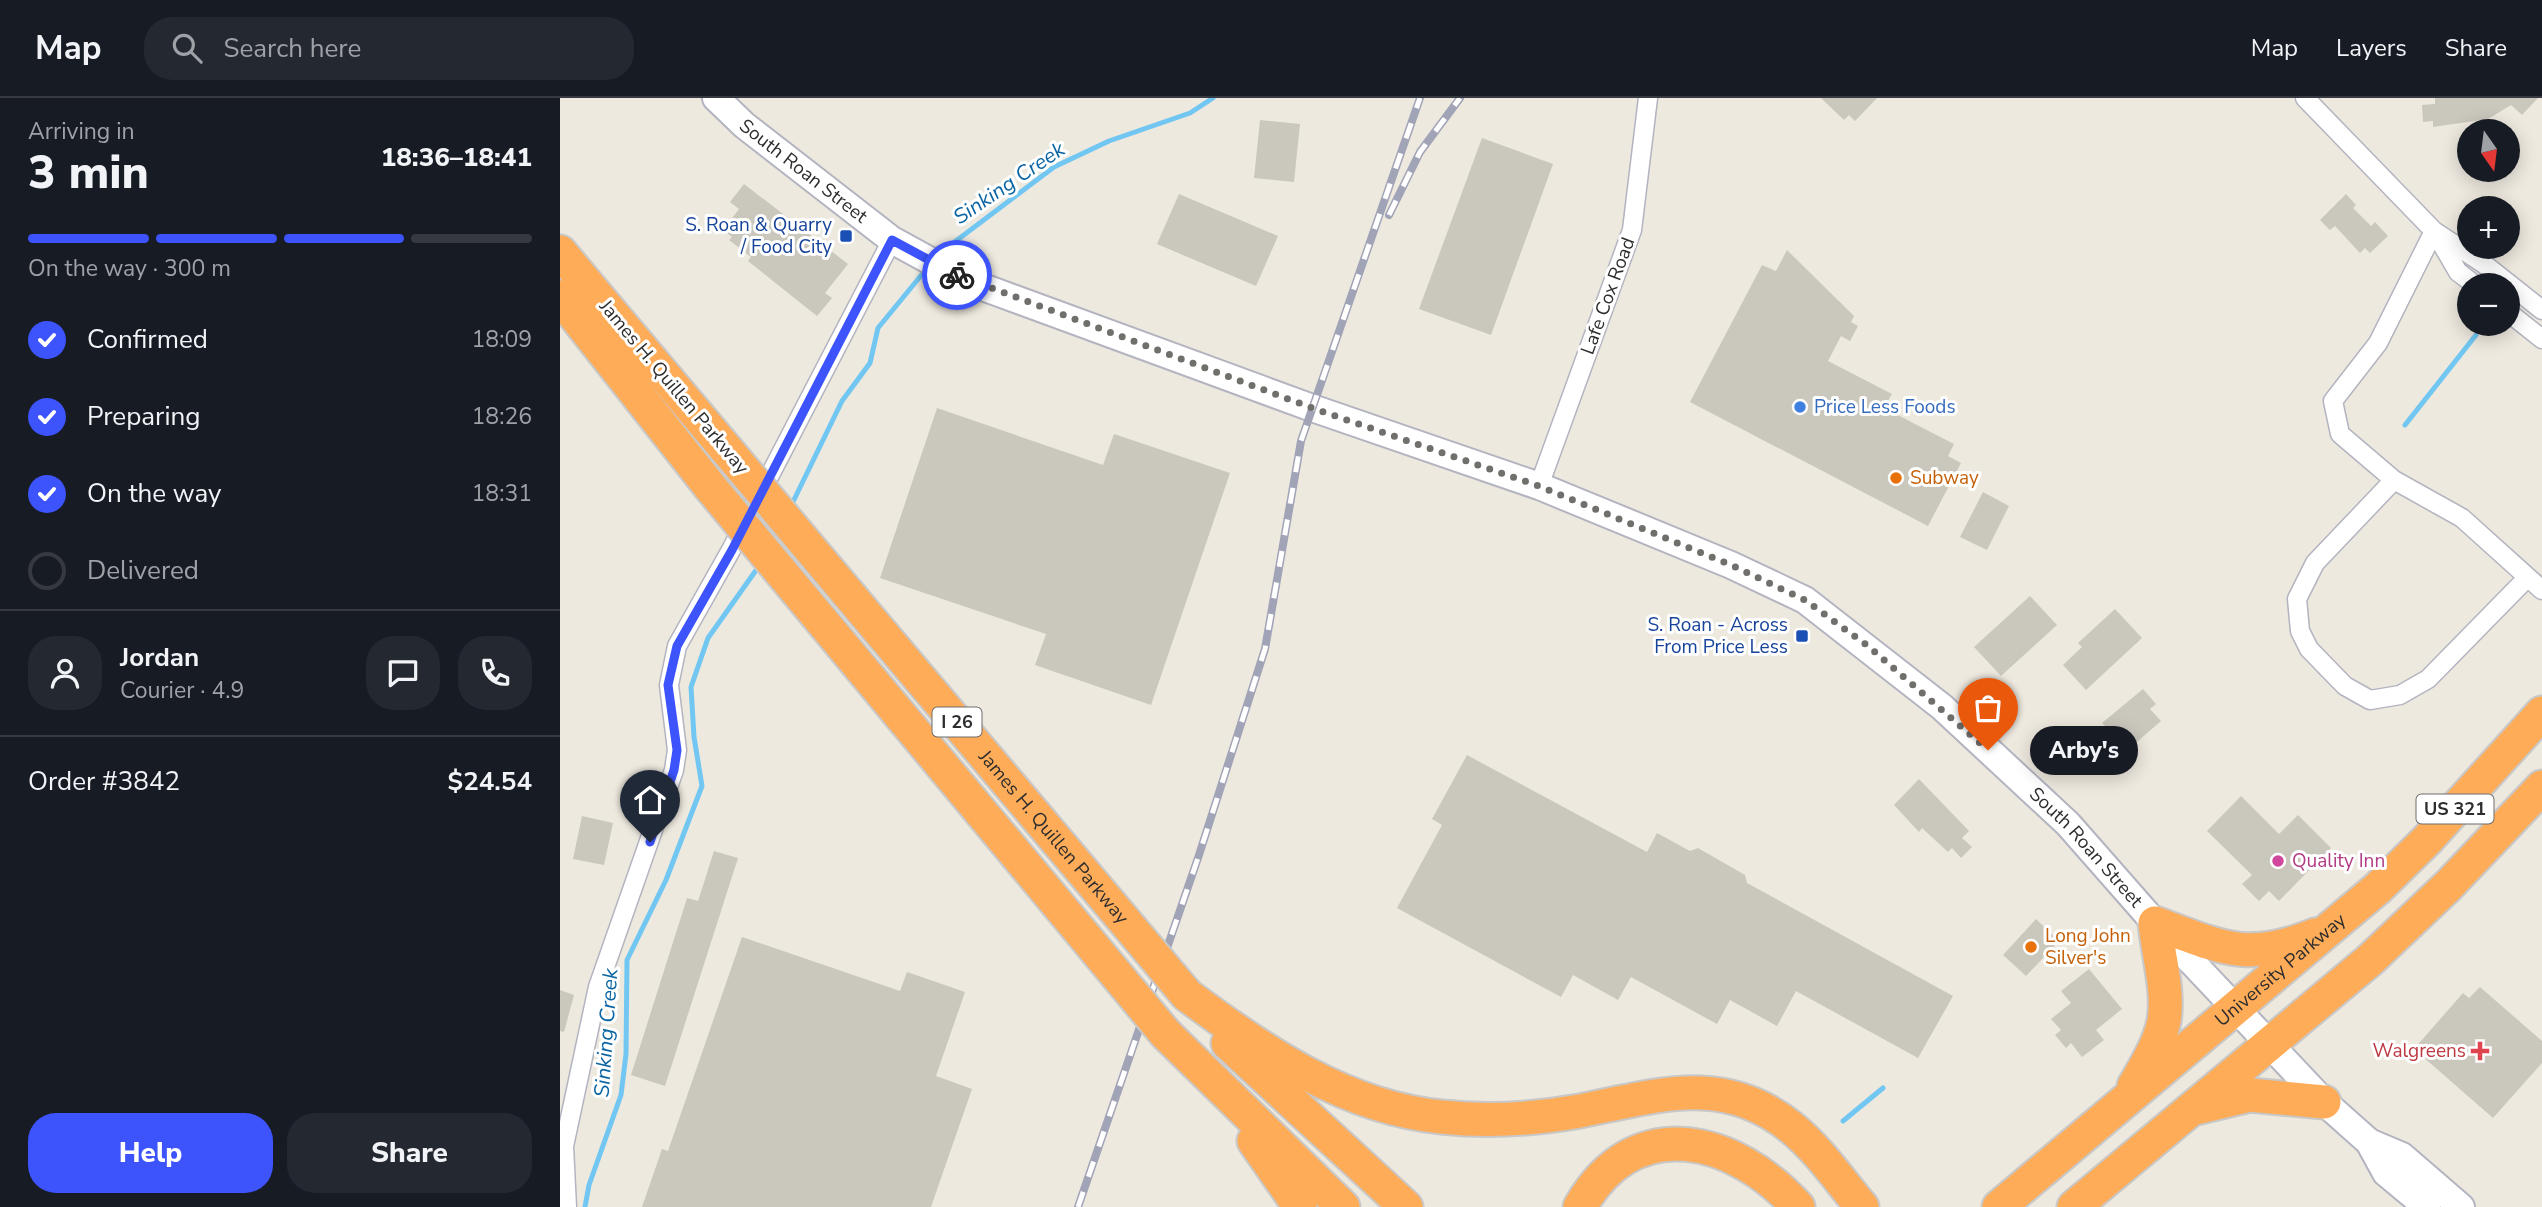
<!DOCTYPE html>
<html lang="en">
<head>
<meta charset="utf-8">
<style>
	body { margin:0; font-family:"Nunito Sans",sans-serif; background:#242831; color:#f1f3f6; height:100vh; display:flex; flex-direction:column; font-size:26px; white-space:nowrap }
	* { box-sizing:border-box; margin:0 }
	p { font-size:23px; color:#9ea1a6 }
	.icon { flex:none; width:38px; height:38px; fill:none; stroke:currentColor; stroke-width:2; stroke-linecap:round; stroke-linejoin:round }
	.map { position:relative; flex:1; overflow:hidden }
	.panel { display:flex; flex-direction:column; background:#171b24; width:560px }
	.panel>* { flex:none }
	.needle { width:46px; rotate:166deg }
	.tools { position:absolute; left:1897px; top:21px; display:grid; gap:14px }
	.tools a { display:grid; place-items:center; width:63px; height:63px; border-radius:50%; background:#171b24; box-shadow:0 4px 18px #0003; font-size:35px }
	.pin { position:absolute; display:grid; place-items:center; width:60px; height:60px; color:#fff; margin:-72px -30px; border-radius:50% 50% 50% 0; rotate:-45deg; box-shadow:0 0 7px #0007 }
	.pin .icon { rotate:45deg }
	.courier { position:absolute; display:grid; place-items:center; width:70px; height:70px; margin:-35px; border:5px solid #3d54fd; border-radius:50%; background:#fff; color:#222; box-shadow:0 2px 9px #0007 }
	.bubble { position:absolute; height:49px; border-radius:24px; background:#171b24; box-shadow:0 4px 18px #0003; font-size:23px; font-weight:800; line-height:49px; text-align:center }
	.overview em { font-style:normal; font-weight:800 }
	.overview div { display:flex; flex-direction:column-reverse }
	.overview { display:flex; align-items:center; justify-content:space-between; height:119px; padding:0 28px }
	h1 { font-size:46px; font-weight:800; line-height:52px }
	.bar { display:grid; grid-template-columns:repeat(4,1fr); gap:10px 7px; align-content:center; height:84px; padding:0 28px }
	.bar i { height:9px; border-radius:5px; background:#363941 }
	.bar .selected { background:#3d54fd }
	.bar p { grid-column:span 4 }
	.line { display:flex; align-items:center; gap:18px; padding:0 28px; border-top:2px solid #363941 }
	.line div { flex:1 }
	.round { display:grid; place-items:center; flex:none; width:74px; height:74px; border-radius:28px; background:#242831 }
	ol { padding:0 28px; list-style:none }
	li { display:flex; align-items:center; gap:21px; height:77px }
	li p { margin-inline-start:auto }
	li .icon { padding:7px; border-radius:50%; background:#3d54fd; color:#fff; stroke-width:4 }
	li:last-child { color:#9ea1a6 }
	li i { width:38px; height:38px; border:4px solid #363941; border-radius:50% }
	.primary-button { display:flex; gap:14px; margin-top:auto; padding:14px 28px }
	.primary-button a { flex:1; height:80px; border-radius:28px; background:#3d54fd; color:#fff; font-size:28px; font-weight:800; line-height:80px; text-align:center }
	.primary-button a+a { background:#242831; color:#f1f3f6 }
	header { display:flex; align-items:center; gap:42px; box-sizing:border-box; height:98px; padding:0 35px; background:#171b24; border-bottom:2px solid #363941 }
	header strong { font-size:33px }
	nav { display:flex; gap:38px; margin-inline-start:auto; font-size:24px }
	.search { width:490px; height:63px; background:#242831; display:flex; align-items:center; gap:18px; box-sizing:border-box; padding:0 24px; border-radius:28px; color:#9ea1a6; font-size:26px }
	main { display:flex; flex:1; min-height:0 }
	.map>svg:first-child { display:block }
</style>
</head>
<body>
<header>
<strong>Map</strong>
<div class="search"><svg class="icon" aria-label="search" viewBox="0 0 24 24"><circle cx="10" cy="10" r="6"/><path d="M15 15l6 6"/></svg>Search here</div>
<nav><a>Map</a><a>Layers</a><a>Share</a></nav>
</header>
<main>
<section class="panel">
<div class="overview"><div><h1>3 min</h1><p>Arriving in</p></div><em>18:36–18:41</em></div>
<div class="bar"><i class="selected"></i><i class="selected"></i><i class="selected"></i><i></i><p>On the way · 300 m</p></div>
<ol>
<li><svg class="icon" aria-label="check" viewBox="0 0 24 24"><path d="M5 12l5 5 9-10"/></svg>Confirmed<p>18:09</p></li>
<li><svg class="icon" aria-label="check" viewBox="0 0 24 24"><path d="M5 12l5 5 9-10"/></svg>Preparing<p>18:26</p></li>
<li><svg class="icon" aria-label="check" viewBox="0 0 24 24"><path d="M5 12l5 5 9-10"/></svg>On the way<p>18:31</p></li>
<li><i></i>Delivered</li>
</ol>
<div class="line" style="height:126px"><a class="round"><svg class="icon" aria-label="person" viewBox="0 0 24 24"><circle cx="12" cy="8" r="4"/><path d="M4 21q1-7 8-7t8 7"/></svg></a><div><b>Jordan</b><p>Courier · 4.9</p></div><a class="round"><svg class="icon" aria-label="chat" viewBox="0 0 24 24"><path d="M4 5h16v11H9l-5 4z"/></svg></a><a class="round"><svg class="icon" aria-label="phone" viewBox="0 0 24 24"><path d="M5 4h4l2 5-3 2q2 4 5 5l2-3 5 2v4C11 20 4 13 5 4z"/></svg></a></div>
<div class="line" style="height:91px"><div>Order #3842</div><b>$24.54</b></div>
<div class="primary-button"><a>Help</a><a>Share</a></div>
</section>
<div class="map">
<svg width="1982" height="1109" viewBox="0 0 1982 1109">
	<rect width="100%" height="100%" fill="#eee9df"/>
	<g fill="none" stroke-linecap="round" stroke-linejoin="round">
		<path stroke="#71c7f1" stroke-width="5" d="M376,158L494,69L549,43L630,15L653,0
			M1845,327L1916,237
			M230,410L282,303L310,265L318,230L368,169
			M1283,1023L1323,990
			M25,1109L29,1087L61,997L66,956L67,862L106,782L142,688L134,639L131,589L148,540L199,468"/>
	</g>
	<path fill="#cac7bd" d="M1261,0H1317L1295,23L1289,17L1284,22Z
		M1875,0H1978L1962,17L1951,7L1928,21L1873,29V23L1863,24L1862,7L1875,6Z
		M700,22L740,26L734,84L694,80Z
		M922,40L993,66L931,237L859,211Z
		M184,86L288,166L265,195L272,200L257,218L188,163L191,159L169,142L172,139L163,132L179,111L170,104Z
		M619,96L718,138L696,188L597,146Z
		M1786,96L1796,107L1793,110L1811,128L1815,124L1828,138L1810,155L1805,150L1800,155L1775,128L1770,132L1760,122Z
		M1227,152L1294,218L1291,224L1298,228L1290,243L1281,238L1268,263L1332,296L1324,310L1394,346L1388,358L1401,365L1368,428L1130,304L1202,167L1216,173Z
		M377,310L543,367L554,336L670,375L591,607L475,567L486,536L320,480Z
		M1423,394L1449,408L1427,452L1400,439Z
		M1470,498L1497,527L1441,578L1414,549Z
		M1555,511L1582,540L1526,592L1503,567L1522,549L1518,545Z
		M1583,591L1596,606L1590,611L1601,623L1555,663L1535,640L1547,630L1542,625Z
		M907,657L1087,754L1097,735L1130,753L1138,750L1185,777L1187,785L1393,898L1358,960L1236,893L1217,928L1170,902L1157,926L1071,879L1058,902L1013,877L1001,899L837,810L882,727L872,721Z
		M1359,681L1409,733L1402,740L1412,749L1401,760L1392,750L1388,754L1362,730L1359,734L1334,707Z
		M1681,698L1719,736L1738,717L1771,750L1719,803L1709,793L1699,803L1682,786L1692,777L1647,733Z
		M22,718L53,725L44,767L13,761Z
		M154,753L178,760L105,988L71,977L127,800L138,803Z
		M1476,821L1499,843L1466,878L1443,857Z
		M182,839L340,893L347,874L405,894L376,978L412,991L371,1109H82L102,1051L108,1053Z
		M1529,871L1562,911L1536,932L1544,942L1522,959L1511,945L1506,950L1495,937L1501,932L1491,921L1511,905L1501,893Z
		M1920,889L1982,943V965L1933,1020L1854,951L1903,895L1909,900Z
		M0,892L14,897L4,934L0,933Z"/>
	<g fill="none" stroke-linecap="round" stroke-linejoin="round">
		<g stroke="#b3b4c0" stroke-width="21">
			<path id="street" d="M1745,0L1874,133L1924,166L1982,212
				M1874,133L1818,245L1773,303L1780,336L1834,382L1902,420L1982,492
				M1876,136L1898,174L1915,187
				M1948,214L1982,241
				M1834,382L1755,465L1737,501L1740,533L1749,551L1785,588L1810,602L1840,597L1868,581L1967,480
				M979,388L1072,132L1088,0
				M7,1109L4,1048L38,889L114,672L117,652L109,587L117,548L171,452L332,142"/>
		</g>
		<g stroke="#b3b4c0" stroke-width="30">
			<g id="secondary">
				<path id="s1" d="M156,0L184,27L332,142L409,184L755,311L979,388L1171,467L1245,502L1382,609L1508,726L1595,825L1764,1004L1809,1044L1842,1058L1901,1109"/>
				<path d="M1809,1044L1826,1075L1867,1109"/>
			</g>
		</g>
		<g stroke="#c8c8c8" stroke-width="37">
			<g id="highway">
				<path d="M0,154L166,351"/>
				<path d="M0,199L151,390"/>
				<path d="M627,897C702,953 786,1010 882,1019C928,1024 975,1021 1020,1013C1096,998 1164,974 1232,1030C1259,1052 1280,1083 1302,1109"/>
				<path d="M605,935L783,1109"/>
				<path d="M668,945L846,1109"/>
				<path d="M1574,988C1586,967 1599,947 1604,923C1609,892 1598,856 1595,825C1660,849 1687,865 1755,837"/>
				<path d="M1636,1010L1690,997L1764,1004"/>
				<path d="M694,1043L740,1109"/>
				<path d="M1020,1109C1075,1012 1175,1039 1238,1109"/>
				<path id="s2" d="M1439,1109L1818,790L1867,742L1982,615"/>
				<path d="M1514,1109L1810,862L1889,787L1982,689"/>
			</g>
		</g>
		<use href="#street" stroke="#fff" stroke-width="18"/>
		<use href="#secondary" stroke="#fff" stroke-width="26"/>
		<use href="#highway" stroke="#ffac59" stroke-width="33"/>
		<g stroke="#a1a3b7" stroke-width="8">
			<path id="rail" d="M829,117L860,54L900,0
				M518,1109L639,757L705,551L741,343L860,0"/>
		</g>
		<use href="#rail" stroke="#fff" stroke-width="5" stroke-dasharray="16" stroke-linecap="butt"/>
		<g stroke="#c8c8c8" stroke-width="37" stroke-linecap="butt">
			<g id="highway-bridge">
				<path id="s3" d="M166,351L627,897"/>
				<path d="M151,390L605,935"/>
			</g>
		</g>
		<use href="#highway-bridge" stroke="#ffac59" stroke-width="33"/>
	</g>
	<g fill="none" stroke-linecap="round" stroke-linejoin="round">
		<path stroke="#716f6b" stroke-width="7" stroke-dasharray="0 12.6" d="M397,177L755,311L979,388L1171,467L1245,502L1308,548L1428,652"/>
		<path stroke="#3d54fd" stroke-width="9" d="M90,744L114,672L117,652L108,587L117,548L172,452L332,142L397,177"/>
	</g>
	<g fill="#1a4fb4" stroke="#fff" stroke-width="2.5">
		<rect x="279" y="131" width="14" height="14" rx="3.5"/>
		<rect x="1235" y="531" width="14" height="14" rx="3.5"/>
	</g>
	<circle fill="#3f7fe0" stroke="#fff" stroke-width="2.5" cx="1240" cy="309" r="7"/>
	<g fill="#e8710a" stroke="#fff" stroke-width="2.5">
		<circle cx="1336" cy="380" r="7"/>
		<circle cx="1471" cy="849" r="7"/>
	</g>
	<circle fill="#d1479c" stroke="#fff" stroke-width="2.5" cx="1718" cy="763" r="7"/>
	<path fill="#e0444e" stroke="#fff" stroke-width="2.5" d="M1916.5 942.5h7v7h7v7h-7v7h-7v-7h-7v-7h7z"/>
	<g text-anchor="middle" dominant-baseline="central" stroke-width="6" stroke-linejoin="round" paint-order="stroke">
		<g fill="#fff" stroke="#6c6c6c" stroke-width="2">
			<rect x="372.5" y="609.5" width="49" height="29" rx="5"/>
			<rect x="1856.5" y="696.5" width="77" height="29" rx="5"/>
		</g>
		<g font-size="18" font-weight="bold" fill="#2d2d2d">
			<text x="397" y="624">I 26</text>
			<text x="1895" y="711">US 321</text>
		</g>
		<g font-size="19" fill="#2d2d2d" stroke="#fff">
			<text stroke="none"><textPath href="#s1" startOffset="114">South Roan Street</textPath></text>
			<text transform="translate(1048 198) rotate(-70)">Lafe Cox Road</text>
			<text transform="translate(114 289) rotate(50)">James H. Quillen Parkway</text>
			<text stroke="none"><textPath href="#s3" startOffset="508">James H. Quillen Parkway</textPath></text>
			<text stroke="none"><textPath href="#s1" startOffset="1584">South Roan Street</textPath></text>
			<text stroke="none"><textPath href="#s2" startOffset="368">University Parkway</textPath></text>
		</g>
		<g font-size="19" fill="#164399" stroke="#fff" text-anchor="end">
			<text x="272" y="127">S. Roan &amp; Quarry<tspan x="272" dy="22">/ Food City</tspan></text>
			<text x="1228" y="527">S. Roan - Across<tspan x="1228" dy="22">From Price Less</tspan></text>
		</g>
		<g font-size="19" fill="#366cbe" stroke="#fff" text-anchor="start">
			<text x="1254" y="309">Price Less Foods</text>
		</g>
		<g font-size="19" fill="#c56008" stroke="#fff" text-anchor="start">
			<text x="1350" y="380">Subway</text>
			<text x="1485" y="838">Long John<tspan x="1485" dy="22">Silver's</tspan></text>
		</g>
		<g font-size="19" fill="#b23c85" stroke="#fff" text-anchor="start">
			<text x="1732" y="763">Quality Inn</text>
		</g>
		<g font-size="19" fill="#be3a42" stroke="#fff" text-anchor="end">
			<text x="1906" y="953">Walgreens</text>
		</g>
		<g font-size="21" font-style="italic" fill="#0b65a3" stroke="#fff">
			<text transform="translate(449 85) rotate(-34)">Sinking Creek</text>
			<text transform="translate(46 935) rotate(-86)">Sinking Creek</text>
		</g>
	</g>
</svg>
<div class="tools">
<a><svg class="needle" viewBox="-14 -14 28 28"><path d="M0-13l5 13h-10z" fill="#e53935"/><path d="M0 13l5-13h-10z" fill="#9ea1a6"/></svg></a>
<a>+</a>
<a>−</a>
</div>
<div class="pin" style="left:1428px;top:652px;background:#ea580c"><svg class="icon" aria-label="bag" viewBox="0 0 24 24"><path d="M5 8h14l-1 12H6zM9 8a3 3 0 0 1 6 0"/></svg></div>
<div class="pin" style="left:90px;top:744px;background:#1f2937"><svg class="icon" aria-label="home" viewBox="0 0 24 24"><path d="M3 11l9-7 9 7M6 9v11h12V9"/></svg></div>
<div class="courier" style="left:397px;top:177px"><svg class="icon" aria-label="bike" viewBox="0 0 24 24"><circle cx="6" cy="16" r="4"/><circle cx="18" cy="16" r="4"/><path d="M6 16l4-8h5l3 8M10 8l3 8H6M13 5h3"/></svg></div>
<div class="bubble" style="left:1470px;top:628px;width:108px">Arby's</div>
</div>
</main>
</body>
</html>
